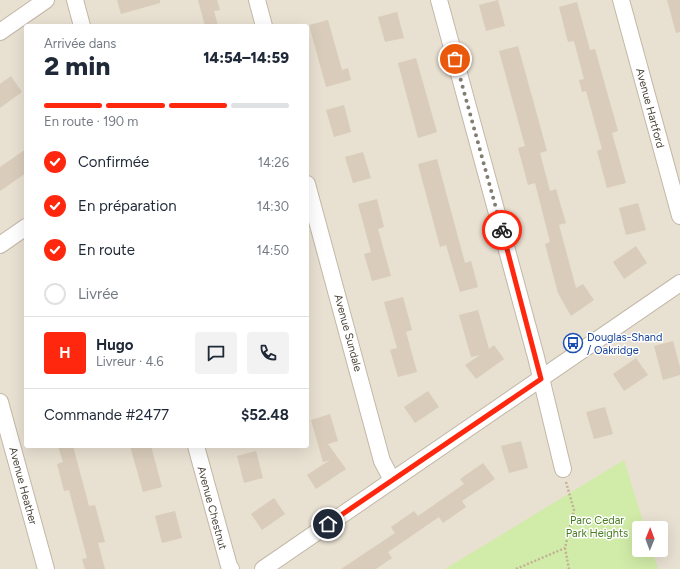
<!DOCTYPE html>
<html lang="fr">
<head>
<meta charset="utf-8">
<style>
	body { margin:0; font-family:Figtree,sans-serif; background:#f2f2f3; color:#1f2937; height:100vh; display:flex; flex-direction:column; font-size:15px; white-space:nowrap }
	* { box-sizing:border-box; margin:0 }
	p { font-size:13px; color:#747a83 }
	.icon { flex:none; width:22px; height:22px; fill:none; stroke:currentColor; stroke-width:2; stroke-linecap:round; stroke-linejoin:round }
	.map { position:relative; flex:1; overflow:hidden }
	.panel { position:absolute; left:24px; top:24px; width:285px; height:424px; display:flex; flex-direction:column; background:#fff; border-radius:4px; box-shadow:0 4px 16px #0002 }
	.panel>* { flex:none }
	.needle { width:26px; rotate:1deg }
	.buttons { position:absolute; left:632px; top:521px; display:grid; gap:8px }
	.buttons a { display:grid; place-items:center; width:36px; height:36px; border-radius:4px; background:#fff; box-shadow:0 4px 16px #0002; font-size:20px }
	.pin { position:absolute; display:grid; place-items:center; width:34px; height:34px; color:#fff; margin:-17px; border:2px solid #fff; border-radius:50%; box-shadow:0 1px 4px #0007 }
	.courier { position:absolute; display:grid; place-items:center; width:40px; height:40px; margin:-20px; border:3px solid #ff280f; border-radius:50%; background:#fff; color:#222; box-shadow:0 1px 5px #0007 }
	.overview em { font-style:normal; font-weight:800 }
	.overview div { display:flex; flex-direction:column-reverse }
	.overview { display:flex; align-items:center; justify-content:space-between; height:68px; padding:0 20px }
	h1 { font-size:26px; font-weight:800; line-height:30px }
	.bar { display:grid; grid-template-columns:repeat(4,1fr); gap:6px 4px; align-content:center; height:48px; padding:0 20px }
	.bar i { height:5px; border-radius:3px; background:#e0e1e3 }
	.bar .current { background:#ff280f }
	.bar p { grid-column:span 4 }
	.line { display:flex; align-items:center; gap:10px; padding:0 20px; border-top:1px solid #e0e1e3 }
	.line div { flex:1 }
	.round { display:grid; place-items:center; flex:none; width:42px; height:42px; border-radius:4px; background:#f2f2f3 }
	ol { padding:0 20px; list-style:none }
	li { display:flex; align-items:center; gap:12px; height:44px }
	li p { margin-inline-start:auto }
	li .icon { padding:4px; border-radius:50%; background:#ff280f; color:#fff; stroke-width:4 }
	li:last-child { color:#747a83 }
	li i { width:22px; height:22px; border:2px solid #e0e1e3; border-radius:50% }
	.map>svg:first-child { display:block }
</style>
</head>
<body>
<div class="map">
<svg width="680" height="569" viewBox="0 0 680 569">
	<rect width="100%" height="100%" fill="#f4eee4"/>
	<path fill="#e8e0d1" fill-rule="evenodd" d="M0,0H680V569H0ZM26,26H307V446H26ZM639,528H661V550H639Z"/>
	<path fill="#d1eca8" d="M624,460L645,528H639V550H652L658,569H445Z"/>
	<path fill="#d9ccbb" d="M117,0H160V3L121,14Z
		M198,0H217L220,10L214,11L218,26H205Z
		M498,0L505,26L486,31L479,5Z
		M667,0H680V32L676,33Z
		M577,2L590,50L595,49L618,131L612,133L626,183L607,188L597,151L602,149L586,91L582,92L579,80L584,79L574,41L568,42L559,7Z
		M397,12L404,38L385,42L378,17Z
		M328,20L342,70L348,68L351,80L326,87L309,25Z
		M518,46L547,151L540,153L550,191L556,189L566,223L559,225L576,288L583,284L594,300L571,316L558,293L545,244L550,242L535,183L528,185L518,148L525,146L499,51Z
		M416,58L437,132L418,138L398,63Z
		M11,76L22,92L0,108V84Z
		M344,105L351,132L334,137L326,110Z
		M26,149V173L0,191V167Z
		M363,152L371,178L353,183L345,157Z
		M437,159L465,263L471,261L478,287L460,292L446,245L440,247L418,164Z
		M377,199L384,227L378,229L391,276L372,281L364,254L371,252L358,204Z
		M638,203L646,230L626,235L619,208Z
		M636,246L647,263L624,279L613,262Z
		M403,297L412,330L406,332L417,372L398,377L390,350L397,348L384,302Z
		M478,310L489,349L494,345L504,359L476,379L465,365L480,355L471,357L459,315Z
		M673,341L680,367V375L663,380L654,346Z
		M636,358L648,375L624,391L613,374Z
		M428,391L439,407L415,423L404,407Z
		M605,407L613,434L594,439L586,412Z
		M330,414L338,441L328,444L346,469L316,489L307,475L330,460L323,462L311,420Z
		M521,441L528,468L509,473L501,446Z
		M58,446H73L89,506L95,505L105,542L98,543L105,569H85L82,559L87,558L69,490L64,491L57,464L63,462Z
		M130,446H151L162,487L143,492Z
		M256,451L263,478L244,483L237,456Z
		M483,463L495,479L462,501L466,507L443,523L439,517L388,552L392,558L376,569H341L395,533L391,527L414,511L418,516L464,484L460,479Z
		M274,498L285,514L262,530L251,514Z
		M175,511L182,538L162,543L155,516Z"/>
	<g fill="none" stroke-linecap="round" stroke-linejoin="round">
		<g stroke="#c3b8a8" stroke-width="18">
			<path id="minor" d="M75,0L82,26
				M257,0L264,26
				M439,0L536,357L563,469
				M621,0L680,216
				M0,32L46,0
				M307,184L382,461L392,480
				M0,245L26,227
				M0,402L46,569
				M196,446L229,566L231,569
				M263,569L680,283"/>
		</g>
		<path stroke="#c3b195" stroke-width="2.5" stroke-dasharray="2 2" stroke-linecap="butt" d="M566,482L574,510L565,548L569,569
			M516,569L565,548"/>
		<use href="#minor" stroke="#fff" stroke-width="16"/>
	</g>
	<g fill="none" stroke-linecap="round" stroke-linejoin="round">
		<path stroke="#837c71" stroke-width="4" stroke-dasharray="0 7.2" d="M455,59L502,230"/>
		<path stroke="#ff280f" stroke-width="5" d="M328,524L541,379L502,230"/>
	</g>
	<defs>
		<g id="bus-ring" transform="scale(1)"><circle r="9.5" fill="#fff" stroke="#1a4fb4" stroke-width="1.5"/><path d="M-5-6H5V4H4V6H2V4H-2V6H-4V4H-5ZM-3.5-4V0h7V-4ZM-3.5 1.2v1.5H-2V1.2ZM2 1.2v1.5H3.5V1.2Z" fill="#1a4fb4"/></g>
	</defs>
	<g fill-rule="evenodd">
		<use href="#bus-ring" x="573" y="343"/>
	</g>
	<g text-anchor="middle" dominant-baseline="central" stroke-width="3" stroke-linejoin="round" paint-order="stroke">
		<g font-size="11" fill="#463e33" stroke="#fff">
			<text transform="translate(650 108) rotate(75)">Avenue Hartford</text>
			<text transform="translate(348 333) rotate(75)">Avenue Sundale</text>
			<text transform="translate(23 486) rotate(75)">Avenue Heather</text>
			<text transform="translate(212 508) rotate(75)">Avenue Chestnut</text>
		</g>
		<g font-size="11" fill="#164399" stroke="#fff" text-anchor="start">
			<text x="587" y="337">Douglas-Shand<tspan x="587" dy="13">/ Oakridge</tspan></text>
		</g>
		<g font-size="11" fill="#487d21" stroke="#fff">
			<text x="597" y="520">Parc Cedar<tspan x="597" dy="13">Park Heights</tspan></text>
		</g>
	</g>
</svg>
<div class="buttons">
<a><svg class="needle" viewBox="-14 -14 28 28"><path d="M0-13l5 13h-10z" fill="#e53935"/><path d="M0 13l5-13h-10z" fill="#747a83"/></svg></a>
</div>
<div class="pin" style="left:455px;top:59px;background:#ea580c"><svg class="icon" aria-label="bag" viewBox="0 0 24 24"><path d="M5 8h14l-1 12H6zM9 8a3 3 0 0 1 6 0"/></svg></div>
<div class="pin" style="left:328px;top:524px;background:#1f2937"><svg class="icon" aria-label="home" viewBox="0 0 24 24"><path d="M3 11l9-7 9 7M6 9v11h12V9"/></svg></div>
<div class="courier" style="left:502px;top:230px"><svg class="icon" aria-label="bike" viewBox="0 0 24 24"><circle cx="6" cy="16" r="4"/><circle cx="18" cy="16" r="4"/><path d="M6 16l4-8h5l3 8M10 8l3 8H6M13 5h3"/></svg></div>
<section class="panel">
<div class="overview"><div><h1>2 min</h1><p>Arrivée dans</p></div><em>14:54–14:59</em></div>
<div class="bar"><i class="current"></i><i class="current"></i><i class="current"></i><i></i><p>En route · 190 m</p></div>
<ol>
<li><svg class="icon" aria-label="check" viewBox="0 0 24 24"><path d="M5 12l5 5 9-10"/></svg>Confirmée<p>14:26</p></li>
<li><svg class="icon" aria-label="check" viewBox="0 0 24 24"><path d="M5 12l5 5 9-10"/></svg>En préparation<p>14:30</p></li>
<li><svg class="icon" aria-label="check" viewBox="0 0 24 24"><path d="M5 12l5 5 9-10"/></svg>En route<p>14:50</p></li>
<li><i></i>Livrée</li>
</ol>
<div class="line" style="height:72px"><b class="round" style="background:#ff280f;color:#fff">H</b><div><b>Hugo</b><p>Livreur · 4.6</p></div><a class="round"><svg class="icon" aria-label="chat" viewBox="0 0 24 24"><path d="M4 5h16v11H9l-5 4z"/></svg></a><a class="round"><svg class="icon" aria-label="phone" viewBox="0 0 24 24"><path d="M5 4h4l2 5-3 2q2 4 5 5l2-3 5 2v4C11 20 4 13 5 4z"/></svg></a></div>
<div class="line" style="height:52px"><div>Commande #2477</div><b>$52.48</b></div>
</section>
</div>
</body>
</html>
